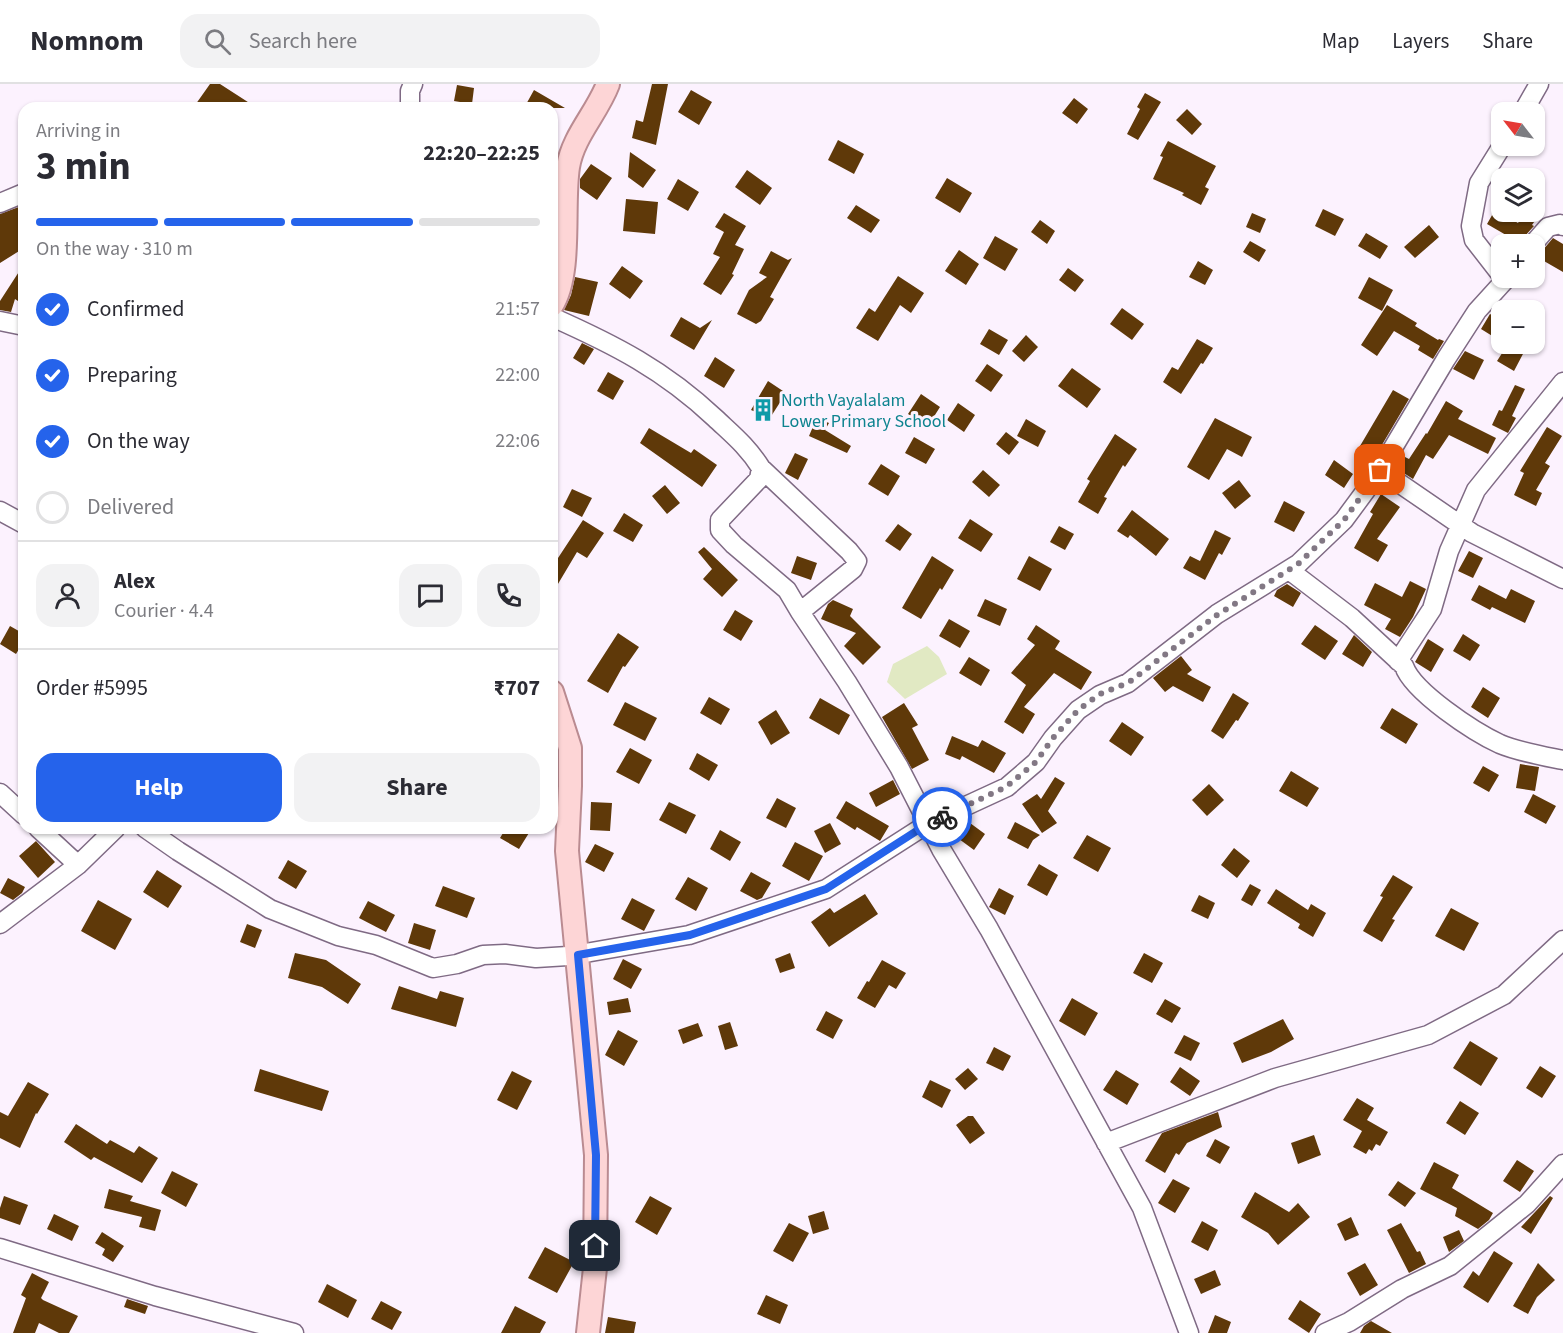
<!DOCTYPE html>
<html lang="en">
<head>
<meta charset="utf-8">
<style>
	body { margin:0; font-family:"Source Sans 3",sans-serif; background:#f2f2f3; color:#2b2b33; height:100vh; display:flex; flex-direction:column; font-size:22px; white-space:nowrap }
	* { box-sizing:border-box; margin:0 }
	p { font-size:20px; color:#7c7c81 }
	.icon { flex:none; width:33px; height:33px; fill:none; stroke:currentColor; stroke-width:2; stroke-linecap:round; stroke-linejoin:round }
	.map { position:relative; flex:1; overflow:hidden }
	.side { position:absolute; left:18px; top:18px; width:540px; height:732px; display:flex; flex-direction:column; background:#fff; border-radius:18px; box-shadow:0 2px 4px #0004 }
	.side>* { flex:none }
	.needle { width:39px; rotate:301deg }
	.tools { position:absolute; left:1491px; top:18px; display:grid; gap:12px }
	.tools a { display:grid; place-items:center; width:54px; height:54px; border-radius:12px; background:#fff; box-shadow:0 2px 4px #0004; font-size:30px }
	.pin { position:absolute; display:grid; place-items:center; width:51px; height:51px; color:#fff; margin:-26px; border-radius:12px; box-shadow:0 3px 9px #0006 }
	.courier { position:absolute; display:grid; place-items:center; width:60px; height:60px; margin:-30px; border:4px solid #2563eb; border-radius:50%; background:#fff; color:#222; box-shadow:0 2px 8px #0007 }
	.head em { font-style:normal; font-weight:700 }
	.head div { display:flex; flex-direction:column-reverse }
	.head { display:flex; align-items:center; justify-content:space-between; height:102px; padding:0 18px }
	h1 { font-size:39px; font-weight:700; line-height:45px }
	.bar { display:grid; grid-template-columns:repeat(4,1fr); gap:9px 6px; align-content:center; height:72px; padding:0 18px }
	.bar i { height:8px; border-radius:4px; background:#e1e1e2 }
	.bar .selected { background:#2563eb }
	.bar p { grid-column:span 4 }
	.line { display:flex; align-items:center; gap:15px; padding:0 18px; border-top:2px solid #e1e1e2 }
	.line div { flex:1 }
	.round { display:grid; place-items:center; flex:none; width:63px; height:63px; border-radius:18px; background:#f2f2f3 }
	ol { padding:0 18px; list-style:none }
	li { display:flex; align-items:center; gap:18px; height:66px }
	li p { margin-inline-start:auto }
	li .icon { padding:6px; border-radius:50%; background:#2563eb; color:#fff; stroke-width:4 }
	li:last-child { color:#7c7c81 }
	li i { width:33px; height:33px; border:3px solid #e1e1e2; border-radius:50% }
	.primary-button { display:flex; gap:12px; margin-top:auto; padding:12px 18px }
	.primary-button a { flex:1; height:69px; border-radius:18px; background:#2563eb; color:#fff; font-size:24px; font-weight:700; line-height:69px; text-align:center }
	.primary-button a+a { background:#f2f2f3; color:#2b2b33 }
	header { display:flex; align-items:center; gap:36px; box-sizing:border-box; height:84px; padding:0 30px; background:#fff; border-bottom:2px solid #e1e1e2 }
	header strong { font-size:28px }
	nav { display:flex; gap:33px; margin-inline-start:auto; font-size:21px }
	.search { width:420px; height:54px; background:#f2f2f3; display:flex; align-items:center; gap:15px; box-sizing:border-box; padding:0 21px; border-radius:18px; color:#7c7c81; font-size:22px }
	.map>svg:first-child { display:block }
</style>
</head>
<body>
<header>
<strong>Nomnom</strong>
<div class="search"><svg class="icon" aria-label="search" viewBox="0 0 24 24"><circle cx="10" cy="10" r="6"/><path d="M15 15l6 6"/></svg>Search here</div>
<nav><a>Map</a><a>Layers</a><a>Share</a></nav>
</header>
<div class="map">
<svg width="1563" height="1249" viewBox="0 0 1563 1249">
	<rect width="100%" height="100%" fill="#fcf2fe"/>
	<path fill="#e1e9c3" d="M927,562L939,573L947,590L905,615L887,598L893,580Z"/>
	<path fill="#5f3909" d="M210,0H220L257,24H193Z
		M652,0H668L656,61L632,54L636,36L643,38Z
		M457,1L474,4L472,20L454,17Z
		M534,6L565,24H524Z
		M691,6L712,18L699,41L678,28Z
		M1145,9L1161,18L1138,56L1127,50L1140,25L1137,23Z
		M1074,14L1088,25L1077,40L1062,29Z
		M1187,25L1202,40L1192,51L1176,36Z
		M838,56L864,70L854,90L828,76Z
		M1168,57L1216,82L1205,103L1209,105L1201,121L1182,111L1184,109L1153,95L1163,73L1160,72Z
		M630,68L656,86L643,104L628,93Z
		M591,80L612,94L597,116L580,104V95Z
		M747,86L772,104L760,121L735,103Z
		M947,94L972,109L960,129L935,114Z
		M678,95L699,108L688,127L667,115Z
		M626,115L658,118L655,150L623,147Z
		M24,121V164L0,179V130Z
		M856,121L880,136L871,149L847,134Z
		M1323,125L1344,135L1335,152L1315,142Z
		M1495,126L1518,139L1525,128H1541L1532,141L1534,142L1524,153L1522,160H1512L1503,155L1506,151L1487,140Z
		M724,129L746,142L735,161L744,165L732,190L734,191L721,211L703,200L720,173L713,170L724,148L715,143Z
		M1252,129L1266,135L1260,149L1246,143Z
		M1040,136L1055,147L1047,160L1031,148Z
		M1429,141L1439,153L1415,174L1404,163Z
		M1366,149L1388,162L1380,175L1358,162Z
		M995,152L1018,165L1005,187L983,174Z
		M1553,154L1563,160V188L1537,173Z
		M1250,157L1266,166L1259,178L1243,168Z
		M959,166L979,180L966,201L945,187Z
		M771,167L788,176L792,174L770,213L774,215L761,237L756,240L737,230L749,206L767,193L759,189Z
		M1198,177L1213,186L1205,201L1189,193Z
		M24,180V221L15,215L11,228L0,226V217Z
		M622,182L643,197L630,215L609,200Z
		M1068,184L1084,196L1075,208L1059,196Z
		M898,192L924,209L911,229L900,221L878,257L856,244L869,224L875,228Z
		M575,193L598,198L589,232L564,226L571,211Z
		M1369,193L1393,206L1382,227L1358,214Z
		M1387,221L1417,239L1415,242L1438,256L1439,255L1444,257L1433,275L1418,266L1420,262L1394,247L1377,272L1361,261Z
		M1122,224L1144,240L1132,256L1110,240Z
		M1490,230L1502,237V258L1481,245Z
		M681,233L700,244L712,236L694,266L670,252Z
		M989,245L1008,256L999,271L980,260Z
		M1026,251L1038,263L1024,278L1012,267Z
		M1197,255L1213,264L1203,280L1201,279L1181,310L1163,298L1172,283L1178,286Z
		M582,259L594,265L584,281L573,274Z
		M1508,260L1524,268L1514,287L1497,277Z
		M1465,267L1484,276L1474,296L1453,285Z
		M715,273L735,286L724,304L704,292Z
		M987,280L1003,291L991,308L975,297Z
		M1072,284L1101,305L1087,324L1058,302Z
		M608,288L624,297L613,316L597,307Z
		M768,297L786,309L770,334L751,326Z
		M1515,301L1525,305L1512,332L1516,334L1508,349L1492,341L1499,326L1502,327Z
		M1393,306L1409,315L1376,371L1360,362Z
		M921,310L940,323L928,342L908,330Z
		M1446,317L1463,327L1458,335L1496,354L1488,370L1449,351L1433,375L1426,371L1413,395L1396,384L1403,372L1409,375L1426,349L1427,350Z
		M958,319L975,331L964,348L947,336Z
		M817,333L829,339L825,346L851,362L847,369L809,352Z
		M1215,334L1252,353L1242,373L1227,365L1209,396L1187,383Z
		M1026,335L1046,347L1038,363L1017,352Z
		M1547,343L1562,352L1545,379L1550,382L1536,406L1542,409L1536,422L1514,411L1524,389L1520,387Z
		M649,344L691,369L694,365L717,381L702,403L640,359Z
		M1006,348L1019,358L1009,371L996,360Z
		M1115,350L1137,365L1125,383L1123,381L1104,413L1107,414L1098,430L1078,418L1090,397L1087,395Z
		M914,353L935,365L926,380L905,369Z
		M795,369L808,375L798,396L785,389Z
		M1334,376L1353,390L1344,404L1325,391Z
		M881,380L900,392L888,412L868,400Z
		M983,386L1000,401L989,413L972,398Z
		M1239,396L1251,412L1235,425L1222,409Z
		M665,401L680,419L667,430L652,412Z
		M572,405L592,414L582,433L563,423Z
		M1381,410L1400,423L1377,455L1388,461L1378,478L1354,464L1373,430L1370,428Z
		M1284,417L1305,428L1294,448L1274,438Z
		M1132,426L1169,455L1156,472L1130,451L1128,454L1117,447Z
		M624,429L643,441L633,458L613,447Z
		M970,435L993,450L981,468L958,454Z
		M583,436L604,449L587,474L577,468L552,510V471L558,474Z
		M898,440L912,450L900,467L885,457Z
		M1059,442L1074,450L1065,466L1050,458Z
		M1215,446L1231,454L1222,471L1219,469L1205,496L1183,484L1190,472L1200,477Z
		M704,463L738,496L722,513L703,495L712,485L698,468Z
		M1469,467L1483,474L1473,494L1458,487Z
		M797,472L817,479L811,496L791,489Z
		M932,472L954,486L942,506L940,504L921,535L902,524Z
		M1029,472L1052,485L1040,507L1017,495Z
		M1410,497L1426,505L1413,533L1400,553L1385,545L1391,535L1364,521L1375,499L1402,513Z
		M1287,500L1301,509L1293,523L1274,512L1277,506Z
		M1479,501L1506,515L1511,505L1535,517L1525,539L1492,523L1490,526L1471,516Z
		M985,515L1007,525L1000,542L977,532Z
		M833,516L853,525L850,532L881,563L863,581L844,562L856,549L821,535L828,520Z
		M735,526L753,537L741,557L723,546Z
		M949,535L970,547L960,564L939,552Z
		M1036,541L1060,557L1055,565L1092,588L1081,606L1054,589L1024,623L1035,630L1023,650L1004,638L1026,601L1011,589L1035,561L1027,555Z
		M1315,541L1338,557L1325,576L1301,560Z
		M10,542L24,550V557L16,570L0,560Z
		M618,549L639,563L625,583L623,582L608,609L587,597Z
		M1463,550L1480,561L1470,577L1453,567Z
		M1354,551L1372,568L1363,583L1342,570Z
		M1428,555L1444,565L1431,588L1415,578Z
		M1181,572L1192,586L1187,590L1211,603L1203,618L1173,602L1165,608L1153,594Z
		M969,573L990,586L981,602L959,589Z
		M1483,603L1500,614L1488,634L1471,623Z
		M1233,609L1249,619L1238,637L1236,636L1223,655L1211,647Z
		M709,613L730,625L721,641L700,629Z
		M820,614L850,631L839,651L809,634Z
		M625,618L657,634L645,657L613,641Z
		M904,619L918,641L912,644L929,676L912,685L882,633Z
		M1392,624L1418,640L1406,660L1380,644Z
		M776,626L790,649L771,661L758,638Z
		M1122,638L1144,653L1131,672L1109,657Z
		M952,652L978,663L982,656L1006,669L994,689L962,672L960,676L945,670Z
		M630,664L652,676L639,700L616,688Z
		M697,669L718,681L709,697L689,685Z
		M1520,680L1539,683L1535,707L1516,704Z
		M1483,682L1499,691L1489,708L1473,699Z
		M1291,687L1319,704L1307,723L1279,707Z
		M1055,693L1065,699L1048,727L1057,739L1042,749L1022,720L1037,710L1041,715Z
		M893,696L900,710L876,723L869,709Z
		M1209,700L1224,716L1207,732L1192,716Z
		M1533,710L1556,722L1546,740L1524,728Z
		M777,714L796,724L786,744L766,734Z
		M846,717L889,742L880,757L857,743L855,746L836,734Z
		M591,718L612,719L610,747L590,746Z
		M669,718L696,731L686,750L659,736Z
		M1015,738L1040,751L1033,756L1028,765L1007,754Z
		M830,739L841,760L825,769L814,747Z
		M970,739L985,750L974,766L959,755Z
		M506,744H532L519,765L500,754Z
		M720,746L741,758L730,777L710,765Z
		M1087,751L1111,764L1098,788L1073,774Z
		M36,757L55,778L38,794L19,772Z
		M795,758L823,772L809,797L782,782Z
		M595,760L614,769L604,788L585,778Z
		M1234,764L1250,777L1237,794L1221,781Z
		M288,776L307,787L296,805L278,794Z
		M1039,780L1058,791L1047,812L1027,801Z
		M157,786L182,802L168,824L143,808Z
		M751,788L771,799L762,814L757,816L740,807Z
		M1393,791L1413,803L1392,835L1395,836L1382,858L1363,847L1383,813L1380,812Z
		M688,793L708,804L696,827L675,815Z
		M8,794L25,803L22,809L13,816L0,809Z
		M1250,800L1261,806L1252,822L1241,816Z
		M443,802L475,814L467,834L435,822Z
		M999,804L1014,812L1005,831L989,823Z
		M1276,805L1308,826L1311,820L1326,829L1313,853L1298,844L1300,840L1267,819Z
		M865,810L878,830L829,863L811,838L830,824L834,829Z
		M1199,811L1215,819L1208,835L1191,827Z
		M632,814L655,826L644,847L621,835Z
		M98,816L132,835L115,866L81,847Z
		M368,817L395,831L386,848L359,834Z
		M1451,824L1479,839L1464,867L1435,852Z
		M414,839L436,846L430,866L408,859Z
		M247,840L262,846L255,864L240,858Z
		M295,869L326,876L361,900L348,920L322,903L288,894Z
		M790,869L795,884L780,889L775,875Z
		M1144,869L1163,879L1152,899L1133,889Z
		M623,875L642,885L631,905L613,895Z
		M882,876L906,889L896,905L889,901L875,924L857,914L867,897L869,898Z
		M399,902L437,915L440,907L464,914L456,943L391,925Z
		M628,914L631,928L609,931L607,918Z
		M1072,914L1098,929L1085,952L1059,937Z
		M1165,915L1181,924L1172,939L1156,930Z
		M826,927L843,936L833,955L816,946Z
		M1283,935L1294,955L1271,968L1242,979L1233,959Z
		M730,938L738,962L725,966L718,942Z
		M698,939L703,952L683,960L678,946Z
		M618,946L638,957L624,982L605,971Z
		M1184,951L1200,959L1191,977L1174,969Z
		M1470,957L1498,974L1481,1002L1453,984Z
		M994,963L1011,972L1003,987L986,979Z
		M1540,982L1556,992L1542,1014L1526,1004Z
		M1180,983L1200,997L1190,1012L1170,998Z
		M968,984L978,995L965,1006L955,995Z
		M260,985L329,1007L322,1027L254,1007Z
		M1116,986L1139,1000L1127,1021L1103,1006Z
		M512,987L532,997L517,1026L497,1016Z
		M930,996L951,1006L942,1024L922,1013Z
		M28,998L49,1010L37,1030L36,1029L20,1064L0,1054V1028L8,1032Z
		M1357,1014L1374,1024L1367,1036L1388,1048L1380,1062L1376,1060L1372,1067L1369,1065L1366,1070L1353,1063L1362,1047L1343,1036Z
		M1460,1017L1479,1029L1465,1051L1446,1039Z
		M1218,1028L1222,1043L1187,1059L1179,1071L1176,1069L1165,1089L1145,1077L1162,1049Z
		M968,1032H973L985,1049L970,1060L956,1041Z
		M76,1040L107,1060L110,1056L134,1069L139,1062L158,1074L142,1099L94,1073L91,1076L64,1058Z
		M1314,1051L1321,1071L1298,1080L1291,1059Z
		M1215,1055L1230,1063L1220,1080L1206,1072Z
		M1517,1076L1534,1087L1520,1108L1503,1097Z
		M1434,1078L1459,1091L1452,1104L1493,1129L1489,1136L1478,1145L1455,1132L1457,1124L1420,1105Z
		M172,1087L198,1100L186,1123L161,1109Z
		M1173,1095L1190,1104L1175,1129L1158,1119Z
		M1398,1097L1416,1109L1405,1123L1388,1111Z
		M109,1105L133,1112L130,1117L161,1126L155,1147L139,1143L142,1133L104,1124Z
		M1255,1108L1289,1128L1298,1119L1310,1133L1278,1161L1268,1149L1241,1133Z
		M4,1112L28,1121L20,1141L0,1134V1124Z
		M650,1112L672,1124L657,1151L635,1138Z
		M1550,1112L1553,1114L1531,1150L1521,1143Z
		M824,1127L829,1145L813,1150L808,1132Z
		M54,1130L79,1142L72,1157L47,1145Z
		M1351,1133L1359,1151L1345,1157L1337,1140Z
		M1202,1137L1218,1146L1208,1167L1191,1158Z
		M789,1139L809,1149L793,1178L773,1167Z
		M1401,1139L1417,1168L1420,1167L1426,1180L1409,1189L1387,1146Z
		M1459,1146L1464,1157L1449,1168L1443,1153Z
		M102,1148L124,1162L113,1178L102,1171L105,1165L95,1159Z
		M545,1163L574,1178L557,1209L528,1194Z
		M1494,1167L1513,1179L1488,1219L1463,1203L1473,1187L1479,1192Z
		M1365,1179L1378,1201L1360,1212L1347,1189Z
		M1538,1179L1555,1196L1537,1213L1528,1230L1513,1222Z
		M1215,1186L1221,1201L1201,1210L1194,1195Z
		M32,1189L49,1198L41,1214L43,1216L78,1232L69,1249H59L39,1239L35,1249H13L26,1214L21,1211Z
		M327,1200L357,1216L348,1234L318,1218Z
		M766,1211L788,1221L780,1240L757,1230Z
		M127,1215L148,1222L145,1230L124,1223Z
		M1300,1216L1321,1230L1309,1249L1288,1235Z
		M381,1217L402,1228L392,1246L371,1235Z
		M515,1222L546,1238L540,1249H501Z
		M1215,1231L1231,1238L1227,1249H1208Z
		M608,1233L636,1238L634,1249H605Z
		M1371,1237L1392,1249H1360L1364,1242Z"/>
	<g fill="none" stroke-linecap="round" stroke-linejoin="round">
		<g stroke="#7f6a84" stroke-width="21">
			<path id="minor" d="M410,24V7L413,0
				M1523,28L1539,0
				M0,119L24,109
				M1533,160L1548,143L1560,140L1563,142
				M1502,192L1474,156L1471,142L1479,99L1502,62
				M552,233C615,261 664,286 715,334C733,351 747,362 761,384L759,395L720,436V446L734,461L787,506L800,528L847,598L899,683L941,765L989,845L1142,1124L1189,1249
				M0,237L24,242
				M761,384L849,467L857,477L853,485L800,528
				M1380,386L1472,449L1563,495
				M0,427L24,440
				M1289,486L1352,534L1404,582C1413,608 1474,648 1500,660C1519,668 1543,672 1563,676
				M1398,577L1432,525L1449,467L1476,406L1563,298
				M0,709L24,731
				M38,744L78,781
				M145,744L178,767L270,825L338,852L376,861L433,884L457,880L483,871L505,870L536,874L568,872L689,851L826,805L929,739L1007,703L1036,678L1053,654L1078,626L1100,611L1128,599L1217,530L1298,480L1344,436L1375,394L1446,275L1477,227L1507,194
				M0,840L78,781L116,744
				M1106,1059L1275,994L1428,951L1504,911L1563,856
				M0,1164L155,1212L294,1249
				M1325,1249L1349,1238L1402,1205L1450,1182L1527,1120L1563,1080"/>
		</g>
		<g stroke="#ba8b91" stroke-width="26">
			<path id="major" d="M552,221C572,189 562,121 568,83C573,52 597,29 608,0
				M552,608L570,664V702L567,767L596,1071L595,1184L588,1249"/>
		</g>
		<use href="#minor" stroke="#fff" stroke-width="18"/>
		<use href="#major" stroke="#fdd5d6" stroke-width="22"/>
	</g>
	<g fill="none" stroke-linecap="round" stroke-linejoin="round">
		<path stroke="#827884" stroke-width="6" stroke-dasharray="0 10.8" d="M942,733L1006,703L1036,678L1053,654L1078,626L1100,610L1128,599L1217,531L1298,480L1344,436L1380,386"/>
		<path stroke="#2563eb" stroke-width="8" d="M595,1162L596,1071L578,871L690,851L826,805L929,739L942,733"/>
	</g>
	<defs>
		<g id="building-bare" transform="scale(1.8)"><path d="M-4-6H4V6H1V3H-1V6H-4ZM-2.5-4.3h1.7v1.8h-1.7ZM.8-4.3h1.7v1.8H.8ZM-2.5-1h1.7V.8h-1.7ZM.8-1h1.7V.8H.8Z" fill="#0f9aa8" stroke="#fcf2fe" stroke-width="2.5" paint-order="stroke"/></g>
	</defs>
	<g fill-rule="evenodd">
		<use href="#building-bare" x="763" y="326"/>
	</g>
	<g text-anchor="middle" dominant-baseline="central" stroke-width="6" stroke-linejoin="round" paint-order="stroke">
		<g font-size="18" fill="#0d838f" stroke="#fcf2fe" text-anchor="start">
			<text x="781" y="316">North Vayalalam<tspan x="781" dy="21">Lower Primary School</tspan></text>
		</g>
	</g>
</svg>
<div class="tools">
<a><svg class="needle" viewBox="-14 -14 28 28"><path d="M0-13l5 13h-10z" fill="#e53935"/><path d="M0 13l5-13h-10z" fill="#7c7c81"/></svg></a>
<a><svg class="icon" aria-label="layers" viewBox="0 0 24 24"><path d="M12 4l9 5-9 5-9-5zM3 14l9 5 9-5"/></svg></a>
<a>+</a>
<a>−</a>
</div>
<div class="pin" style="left:1380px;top:386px;background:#ea580c"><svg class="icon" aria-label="bag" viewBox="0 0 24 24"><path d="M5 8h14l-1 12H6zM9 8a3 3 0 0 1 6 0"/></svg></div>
<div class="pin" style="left:595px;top:1162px;background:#1f2937"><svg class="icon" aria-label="home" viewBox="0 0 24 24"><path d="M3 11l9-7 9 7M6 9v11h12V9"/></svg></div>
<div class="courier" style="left:942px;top:733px"><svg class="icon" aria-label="bike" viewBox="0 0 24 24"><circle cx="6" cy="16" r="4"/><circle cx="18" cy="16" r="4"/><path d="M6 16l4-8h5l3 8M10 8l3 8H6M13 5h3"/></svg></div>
<section class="side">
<div class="head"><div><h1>3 min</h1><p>Arriving in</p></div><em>22:20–22:25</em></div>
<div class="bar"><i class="selected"></i><i class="selected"></i><i class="selected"></i><i></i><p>On the way · 310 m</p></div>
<ol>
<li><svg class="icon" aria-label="check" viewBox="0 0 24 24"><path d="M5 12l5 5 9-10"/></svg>Confirmed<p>21:57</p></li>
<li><svg class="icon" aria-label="check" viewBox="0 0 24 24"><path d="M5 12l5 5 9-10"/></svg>Preparing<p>22:00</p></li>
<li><svg class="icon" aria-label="check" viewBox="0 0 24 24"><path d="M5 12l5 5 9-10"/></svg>On the way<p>22:06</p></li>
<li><i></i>Delivered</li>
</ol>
<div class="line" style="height:108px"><a class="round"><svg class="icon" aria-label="person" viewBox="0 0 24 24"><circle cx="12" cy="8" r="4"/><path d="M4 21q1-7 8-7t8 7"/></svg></a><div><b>Alex</b><p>Courier · 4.4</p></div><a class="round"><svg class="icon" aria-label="chat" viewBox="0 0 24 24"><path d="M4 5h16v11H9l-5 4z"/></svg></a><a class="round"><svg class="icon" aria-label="phone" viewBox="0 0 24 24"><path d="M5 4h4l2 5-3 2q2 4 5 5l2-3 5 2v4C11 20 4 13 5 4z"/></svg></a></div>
<div class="line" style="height:78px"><div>Order #5995</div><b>₹707</b></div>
<div class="primary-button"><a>Help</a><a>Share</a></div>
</section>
</div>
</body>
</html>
